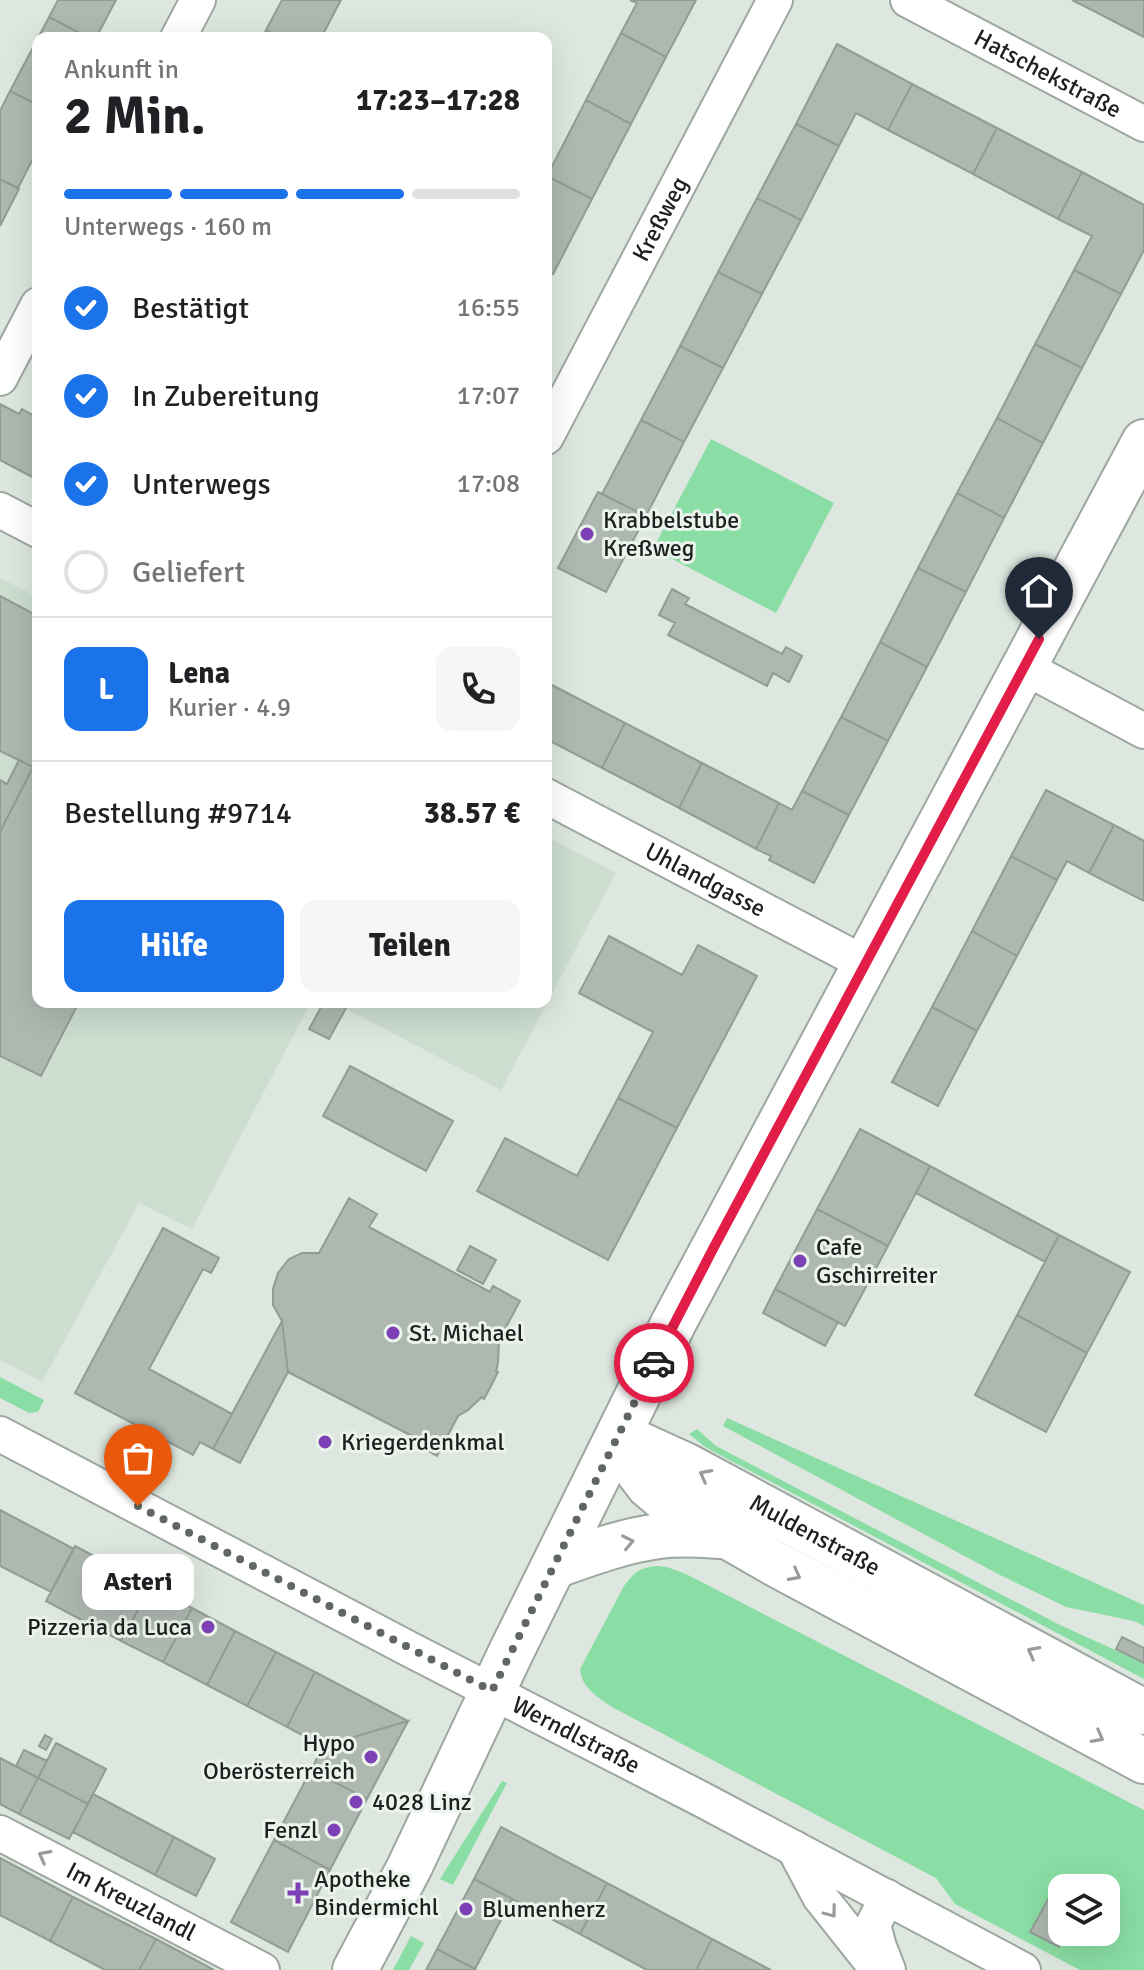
<!DOCTYPE html>
<html lang="de">
<head>
<meta charset="utf-8">
<style>
	body { margin:0; font-family:Signika,sans-serif; background:#f6f6f6; color:#202124; height:100vh; display:flex; flex-direction:column; font-size:30px; white-space:nowrap }
	* { box-sizing:border-box; margin:0 }
	p { font-size:26px; color:#757577 }
	.icon { flex:none; width:44px; height:44px; fill:none; stroke:currentColor; stroke-width:2; stroke-linecap:round; stroke-linejoin:round }
	.map { position:relative; flex:1; overflow:hidden }
	.panel { position:absolute; left:32px; top:32px; width:520px; height:976px; display:flex; flex-direction:column; background:#fff; border-radius:16px; box-shadow:0 8px 32px #0002 }
	.panel>* { flex:none }
	.buttons { position:absolute; left:1048px; top:1874px; display:grid; gap:16px }
	.buttons a { display:grid; place-items:center; width:72px; height:72px; border-radius:16px; background:#fff; box-shadow:0 8px 32px #0002; font-size:40px }
	.pin { position:absolute; display:grid; place-items:center; width:68px; height:68px; color:#fff; margin:-82px -34px; border-radius:50% 50% 50% 0; rotate:-45deg; box-shadow:0 0 8px #0007 }
	.pin .icon { rotate:45deg }
	.courier { position:absolute; display:grid; place-items:center; width:80px; height:80px; margin:-40px; border:6px solid #e11d48; border-radius:50%; background:#fff; color:#222; box-shadow:0 2px 10px #0007 }
	.bubble { position:absolute; height:56px; border-radius:16px; background:#fff; box-shadow:0 8px 32px #0002; font-size:26px; font-weight:800; line-height:56px; text-align:center }
	.summary em { font-style:normal; font-weight:800 }
	.summary div { display:flex; flex-direction:column-reverse }
	.summary { display:flex; align-items:center; justify-content:space-between; height:136px; padding:0 32px }
	h1 { font-size:52px; font-weight:800; line-height:60px }
	.bar { display:grid; grid-template-columns:repeat(4,1fr); gap:12px 8px; align-content:center; height:96px; padding:0 32px }
	.bar i { height:10px; border-radius:6px; background:#e0e0e0 }
	.bar .current { background:#1a73e8 }
	.bar p { grid-column:span 4 }
	.line { display:flex; align-items:center; gap:20px; padding:0 32px; border-top:2px solid #e0e0e0 }
	.line div { flex:1 }
	.round { display:grid; place-items:center; flex:none; width:84px; height:84px; border-radius:16px; background:#f6f6f6 }
	ol { padding:0 32px; list-style:none }
	li { display:flex; align-items:center; gap:24px; height:88px }
	li p { margin-inline-start:auto }
	li .icon { padding:8px; border-radius:50%; background:#1a73e8; color:#fff; stroke-width:4 }
	li:last-child { color:#757577 }
	li i { width:44px; height:44px; border:4px solid #e0e0e0; border-radius:50% }
	.button { display:flex; gap:16px; margin-top:auto; padding:16px 32px }
	.button a { flex:1; height:92px; border-radius:16px; background:#1a73e8; color:#fff; font-size:32px; font-weight:800; line-height:92px; text-align:center }
	.button a+a { background:#f6f6f6; color:#202124 }
	.map>svg:first-child { display:block }
</style>
</head>
<body>
<div class="map">
<svg width="1144" height="1970" viewBox="0 0 1144 1970">
	<rect width="100%" height="100%" fill="#dde7df"/>
	<path fill="#cdded1" d="M0,578L38,597V1002H311L192,1229L139,1203L42,1382L0,1360Z
		M546,836L616,873L501,1090L333,1002H546Z"/>
	<path fill="#8adda4" fill-rule="evenodd" d="M711,439L834,503L776,613L653,549Z
		M0,1377L44,1400L38,1412L29,1413L0,1398Z
		M727,1418L1144,1605V1626L1134,1621L1066,1607L998,1574L723,1426Z
		M697,1429L716,1446L1060,1625L1144,1663V1679L705,1447L689,1434Z
		M657,1566L667,1567L686,1574L1144,1810V1970H1080L955,1904L936,1878L612,1707C596,1696 582,1688 580,1669L624,1586C635,1572 638,1568 657,1566ZM1062,1888H1106V1932H1062Z
		M502,1781L507,1783L453,1885L440,1879Z
		M411,1936L424,1943L409,1970H393Z"/>
	<path fill="#aeb8b1" stroke="#929c95" stroke-width="2" d="M58,0H116L96,38H89L49,17Z
		M282,0H341L321,38H282L266,30Z
		M630,0H696L666,57L621,33L637,3Z
		M1072,0H1144V37L1092,10Z
		M49,17L72,29L89,38H38Z
		M266,30L282,38H262Z
		M621,33L666,57L631,124L586,100Z
		M38,38V105L10,91Z
		M837,44L912,84L888,130L856,113L839,146L796,124Z
		M912,84L997,128L973,174L888,130Z
		M10,91L38,105V149L18,188L0,179V111Z
		M586,100L631,124L592,199L547,176Z
		M796,124L839,146L801,220L757,198Z
		M997,128L1082,172L1058,219L973,174Z
		M1082,172L1144,205V250L1121,294L1074,270L1092,236L1058,219Z
		M547,176L592,199L553,274L546,270Z
		M0,179L19,189L0,226Z
		M757,198L801,220L762,294L718,272Z
		M1074,270L1121,294L1082,368L1035,344Z
		M718,272L762,294L723,368L680,346Z
		M1035,344L1082,368L1043,443L997,418Z
		M680,346L723,368L684,442L641,420Z
		M0,404L19,414L22,409L38,418V480L0,460Z
		M997,418L1043,443L1004,518L957,493Z
		M641,420L684,442L646,516L602,494Z
		M598,492L646,516L606,592L558,568Z
		M957,493L1004,518L966,592L918,568Z
		M918,568L966,592L927,667L880,642Z
		M672,589L689,598L685,604L782,654L786,647L802,656L789,682L773,673L767,686L668,635L675,623L659,615Z
		M0,596L38,616V1002H79L41,1076L0,1056V832L33,767L0,751Z
		M880,642L927,667L888,741L841,717Z
		M548,683L625,723L602,768L546,739V686Z
		M841,717L888,741L849,815L802,791Z
		M625,723L702,763L679,808L602,768Z
		M19,760L33,767L0,832V780L7,784Z
		M702,763L779,803L756,849L679,808Z
		M1046,790L1114,825L1089,873L1067,861L1057,880L1011,856Z
		M802,791L849,815L814,883L769,860L771,856L756,849L779,803L792,810Z
		M1114,825L1144,841V901L1089,873Z
		M1011,856L1057,880L1017,956L972,931Z
		M972,931L1017,956L977,1031L932,1007Z
		M609,936L682,975L698,945L757,976L677,1128L618,1098L653,1032L579,993Z
		M324,1002H335L346,1008L329,1039L309,1029Z
		M932,1007L977,1031L938,1106L892,1082Z
		M350,1066L453,1121L426,1171L323,1116Z
		M618,1098L677,1128L608,1260L477,1191L505,1138L577,1176Z
		M860,1129L930,1166L888,1246L817,1209Z
		M930,1166L1059,1235L1045,1262L916,1193Z
		M349,1198L377,1214L369,1227L490,1292L493,1286L520,1301L499,1340L498,1363L496,1371L498,1372L491,1386L484,1399L482,1397L468,1410L458,1416L437,1456L410,1441L412,1436L288,1372L282,1321L273,1305V1289L278,1273L289,1259L302,1253H319Z
		M817,1209L888,1246L845,1326L775,1289Z
		M163,1228L219,1258L211,1273L203,1269L149,1369L232,1414L213,1449L200,1442L193,1455L75,1393Z
		M1059,1235L1130,1272L1087,1353L1017,1315Z
		M470,1246L496,1260L483,1284L457,1270Z
		M775,1289L838,1322L825,1346L763,1313Z
		M1017,1315L1087,1353L1046,1432L975,1395Z
		M282,1321L288,1372L240,1463L213,1449Z
		M0,1510L74,1549L51,1592L0,1566Z
		M75,1546L151,1586L121,1641L46,1601Z
		M151,1586L192,1608L163,1662L121,1641Z
		M192,1608L235,1631L207,1685L163,1662Z
		M235,1631L276,1652L247,1706L207,1685Z
		M1122,1637L1144,1648V1663L1116,1649Z
		M276,1652L315,1672L287,1727L247,1706Z
		M315,1672L408,1721L323,1746L287,1727Z
		M408,1721L367,1799L311,1770L323,1746Z
		M45,1735L52,1739L46,1750L39,1746Z
		M56,1743L106,1769L88,1804L38,1778Z
		M24,1750L47,1761L38,1778L16,1766Z
		M0,1758L38,1778L19,1814L0,1804Z
		M311,1770L367,1799L330,1870L274,1840Z
		M38,1778L88,1804L69,1839L19,1814Z
		M93,1794L174,1837L155,1875L73,1832Z
		M501,1827L607,1883L580,1934L474,1879Z
		M174,1837L215,1859L196,1896L155,1875Z
		M274,1840L330,1870L288,1952L231,1922Z
		M0,1858L73,1897L50,1941L0,1915Z
		M474,1879L512,1899L475,1969L437,1949Z
		M607,1883L712,1939L696,1970H647L580,1934Z
		M1050,1896L1062,1902V1932H1067L1059,1947L1030,1932Z
		M73,1897L156,1939L139,1970H105L50,1941Z
		M156,1939L214,1970H139Z
		M712,1939L767,1968L771,1970H696Z
		M437,1949L475,1969L476,1970H426Z"/>
	<g fill="none" stroke-linecap="round" stroke-linejoin="round">
		<g stroke="#9da7a0" stroke-width="38">
			<g id="street">
				<path id="s1" d="M908,0L1144,124"/>
				<path d="M178,38L198,0"/>
				<path d="M0,378L38,305"/>
				<path id="s2" d="M546,437L775,0"/>
				<path d="M0,510L38,530"/>
				<path d="M1024,667L1144,731"/>
				<path id="s3" d="M546,796L866,964"/>
				<path id="s4" d="M0,1434L411,1650L703,1800L1023,1970"/>
				<path id="s5" d="M0,1833L262,1970"/>
				<path d="M794,1848L820,1897L878,1970"/>
				<path d="M887,1897L873,1925L879,1947L888,1970"/>
			</g>
		</g>
		<g stroke="#9da7a0" stroke-width="48">
			<g id="secondary">
				<path d="M619,1435L627,1455L639,1473L649,1486L668,1502L774,1563L1144,1761"/>
				<path id="s6" d="M619,1435L685,1465L1144,1712"/>
				<path d="M554,1566C588,1554 622,1541 659,1536C680,1533 701,1535 723,1536"/>
				<path d="M355,1970L409,1868L512,1650L674,1322L1144,442"/>
			</g>
		</g>
		<use href="#street" stroke="#fff" stroke-width="34"/>
		<use href="#secondary" stroke="#fff" stroke-width="44"/>
	</g>
	<defs><path id="oneway-chevron" d="M-2-3.5L2.5 0L-2 3.5" fill="none" stroke-width="1.6" stroke-linecap="round" stroke-linejoin="round" transform="scale(2)"/></defs>
	<g stroke="#999b9a">
		<use href="#oneway-chevron" transform="translate(705 1475) rotate(-152)"/>
		<use href="#oneway-chevron" transform="translate(628 1542) rotate(-12)"/>
		<use href="#oneway-chevron" transform="translate(795 1575) rotate(28)"/>
		<use href="#oneway-chevron" transform="translate(1033 1652) rotate(-152)"/>
		<use href="#oneway-chevron" transform="translate(1098 1737) rotate(28)"/>
		<use href="#oneway-chevron" transform="translate(44 1856) rotate(-152)"/>
		<use href="#oneway-chevron" transform="translate(831 1912) rotate(53)"/>
	</g>
	<g fill="none" stroke-linecap="round" stroke-linejoin="round">
		<path stroke="#606662" stroke-width="8" stroke-dasharray="0 14.4" d="M138,1506L492,1691L654,1363"/>
		<path stroke="#e11d48" stroke-width="10" d="M654,1363L714,1247L1039,639"/>
	</g>
	<g fill="#7e40b5" stroke="#eaf4ec" stroke-width="3">
		<circle cx="587" cy="534" r="8"/>
		<circle cx="800" cy="1261" r="8"/>
		<circle cx="393" cy="1333" r="8"/>
		<circle cx="325" cy="1442" r="8"/>
		<circle cx="208" cy="1627" r="8"/>
		<circle cx="371" cy="1757" r="8"/>
		<circle cx="356" cy="1802" r="8"/>
		<circle cx="334" cy="1830" r="8"/>
		<path d="M294 1881h8v8h8v8h-8v8h-8v-8h-8v-8h8z"/>
		<circle cx="466" cy="1909" r="8"/>
	</g>
	<g text-anchor="middle" dominant-baseline="central" stroke-width="6" stroke-linejoin="round" paint-order="stroke">
		<g font-size="24" fill="#1d201e" stroke="#eaf4ec">
			<text stroke="none"><textPath href="#s1" startOffset="158">Hatschekstraße</textPath></text>
			<text stroke="none"><textPath href="#s2" startOffset="246">Kreßweg</textPath></text>
			<text stroke="none"><textPath href="#s3" startOffset="180">Uhlandgasse</textPath></text>
			<text stroke="none"><textPath href="#s6" startOffset="220">Muldenstraße</textPath></text>
			<text stroke="none"><textPath href="#s4" startOffset="650">Werndlstraße</textPath></text>
			<text stroke="none"><textPath href="#s5" startOffset="148">Im Kreuzlandl</textPath></text>
		</g>
		<g font-size="24" fill="#1d201e" stroke="#eaf4ec" text-anchor="start">
			<text x="603" y="520">Krabbelstube<tspan x="603" dy="28">Kreßweg</tspan></text>
			<text x="816" y="1247">Cafe<tspan x="816" dy="28">Gschirreiter</tspan></text>
			<text x="409" y="1333">St. Michael</text>
			<text x="341" y="1442">Kriegerdenkmal</text>
			<text x="192" y="1627" text-anchor="end">Pizzeria da Luca</text>
			<text x="355" y="1743" text-anchor="end">Hypo<tspan x="355" dy="28">Oberösterreich</tspan></text>
			<text x="372" y="1802">4028 Linz</text>
			<text x="318" y="1830" text-anchor="end">Fenzl</text>
			<text x="314" y="1879">Apotheke<tspan x="314" dy="28">Bindermichl</tspan></text>
			<text x="482" y="1909">Blumenherz</text>
		</g>
	</g>
</svg>
<div class="buttons">
<a><svg class="icon" aria-label="layers" viewBox="0 0 24 24"><path d="M12 4l9 5-9 5-9-5zM3 14l9 5 9-5"/></svg></a>
</div>
<div class="pin" style="left:138px;top:1506px;background:#ea580c"><svg class="icon" aria-label="bag" viewBox="0 0 24 24"><path d="M5 8h14l-1 12H6zM9 8a3 3 0 0 1 6 0"/></svg></div>
<div class="pin" style="left:1039px;top:639px;background:#1f2937"><svg class="icon" aria-label="home" viewBox="0 0 24 24"><path d="M3 11l9-7 9 7M6 9v11h12V9"/></svg></div>
<div class="courier" style="left:654px;top:1363px"><svg class="icon" aria-label="car" viewBox="0 0 24 24"><path d="M5 17H2v-5l4-1 3-4h7l3 4 3 1v5h-3M9 17h6M6 11h13"/><circle cx="7" cy="17" r="2"/><circle cx="17" cy="17" r="2"/></svg></div>
<div class="bubble" style="left:82px;top:1554px;width:112px">Asteri</div>
<section class="panel">
<div class="summary"><div><h1>2 Min.</h1><p>Ankunft in</p></div><em>17:23–17:28</em></div>
<div class="bar"><i class="current"></i><i class="current"></i><i class="current"></i><i></i><p>Unterwegs · 160 m</p></div>
<ol>
<li><svg class="icon" aria-label="check" viewBox="0 0 24 24"><path d="M5 12l5 5 9-10"/></svg>Bestätigt<p>16:55</p></li>
<li><svg class="icon" aria-label="check" viewBox="0 0 24 24"><path d="M5 12l5 5 9-10"/></svg>In Zubereitung<p>17:07</p></li>
<li><svg class="icon" aria-label="check" viewBox="0 0 24 24"><path d="M5 12l5 5 9-10"/></svg>Unterwegs<p>17:08</p></li>
<li><i></i>Geliefert</li>
</ol>
<div class="line" style="height:144px"><b class="round" style="background:#1a73e8;color:#fff">L</b><div><b>Lena</b><p>Kurier · 4.9</p></div><a class="round"><svg class="icon" aria-label="phone" viewBox="0 0 24 24"><path d="M5 4h4l2 5-3 2q2 4 5 5l2-3 5 2v4C11 20 4 13 5 4z"/></svg></a></div>
<div class="line" style="height:104px"><div>Bestellung #9714</div><b>38.57 €</b></div>
<div class="button"><a>Hilfe</a><a>Teilen</a></div>
</section>
</div>
</body>
</html>
